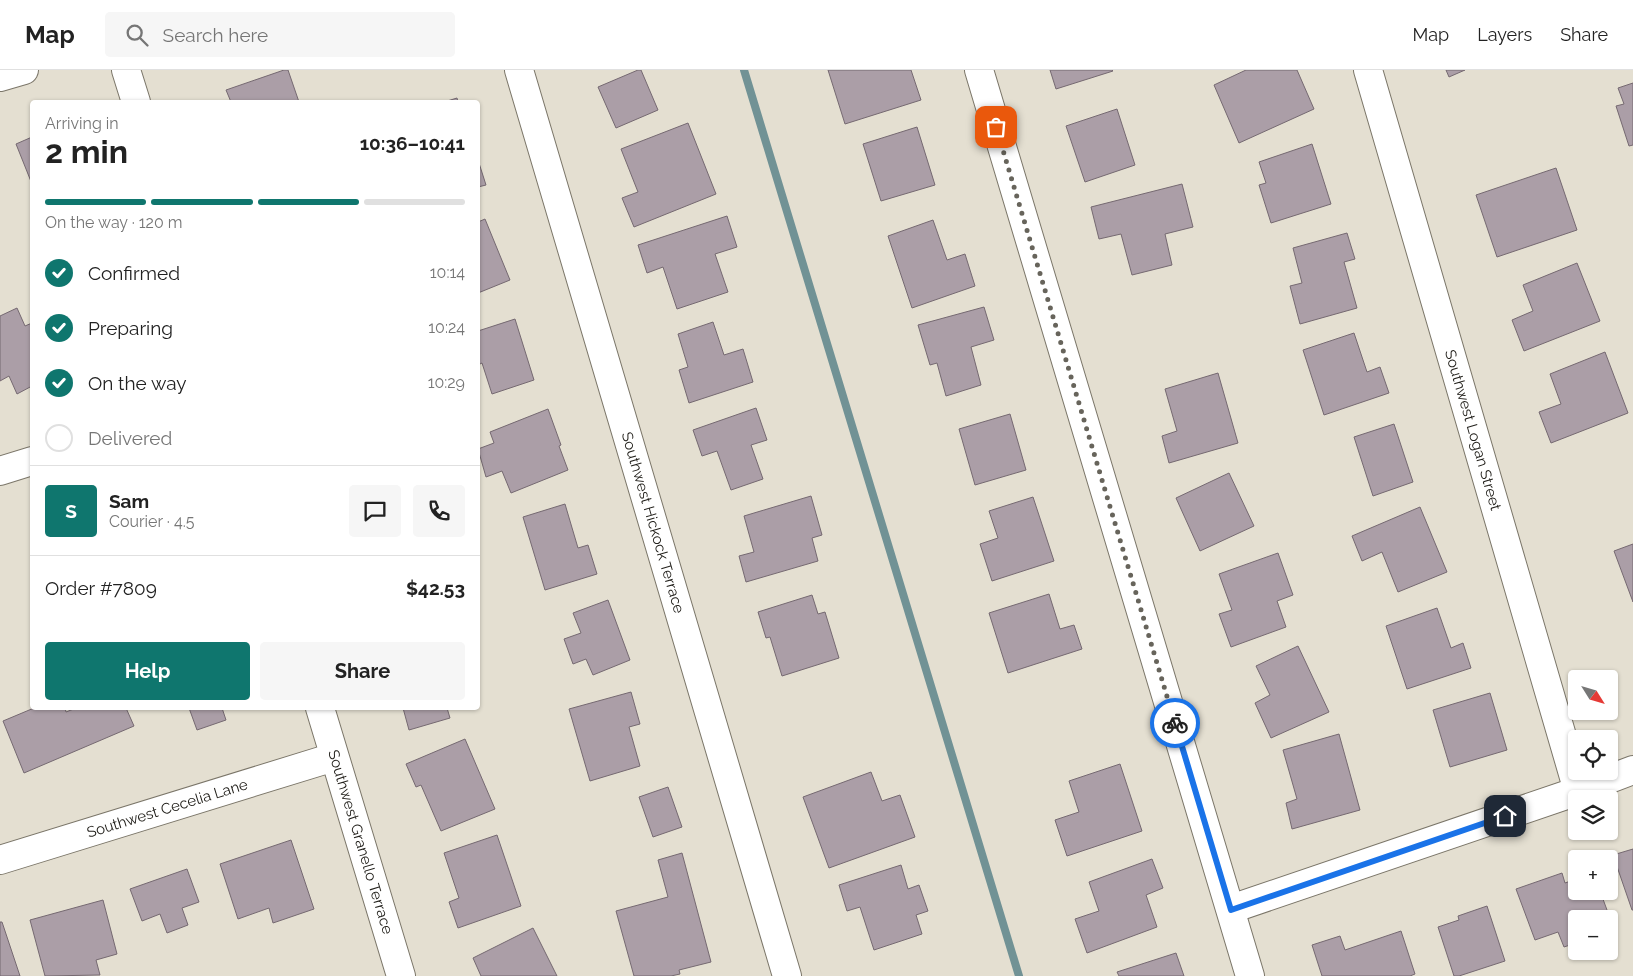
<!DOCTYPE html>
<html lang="en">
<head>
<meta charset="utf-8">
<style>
	body { margin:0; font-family:Raleway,sans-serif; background:#f6f6f6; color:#222; height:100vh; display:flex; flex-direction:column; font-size:19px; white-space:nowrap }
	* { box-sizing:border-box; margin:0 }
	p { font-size:16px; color:#767676 }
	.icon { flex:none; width:28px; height:28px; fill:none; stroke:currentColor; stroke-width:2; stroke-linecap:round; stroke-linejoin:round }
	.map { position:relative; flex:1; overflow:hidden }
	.panel { position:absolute; left:30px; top:30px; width:450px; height:610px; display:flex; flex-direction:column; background:#fff; border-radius:5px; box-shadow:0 1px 4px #0004 }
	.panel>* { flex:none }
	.needle { width:32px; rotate:127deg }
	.buttons { position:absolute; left:1568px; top:600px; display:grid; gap:10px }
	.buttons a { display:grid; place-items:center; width:50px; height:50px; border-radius:5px; background:#fff; box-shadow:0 1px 4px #0004; font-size:25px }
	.pin { position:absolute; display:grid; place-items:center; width:42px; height:42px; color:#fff; margin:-21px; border-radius:10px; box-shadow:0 2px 8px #0006 }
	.courier { position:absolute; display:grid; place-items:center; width:50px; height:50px; margin:-25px; border:4px solid #1a73e8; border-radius:50%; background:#fff; color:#222; box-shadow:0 1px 6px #0007 }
	.overview em { font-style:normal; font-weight:700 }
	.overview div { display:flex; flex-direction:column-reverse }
	.overview { display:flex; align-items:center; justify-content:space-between; height:85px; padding:0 15px }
	h1 { font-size:32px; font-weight:700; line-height:38px }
	.bar { display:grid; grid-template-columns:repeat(4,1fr); gap:8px 5px; align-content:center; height:60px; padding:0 15px }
	.bar i { height:6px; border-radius:4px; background:#e0e0e0 }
	.bar .on { background:#0f766e }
	.bar p { grid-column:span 4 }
	.line { display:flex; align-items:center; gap:12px; padding:0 15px; border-top:1px solid #e0e0e0 }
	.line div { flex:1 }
	.round { display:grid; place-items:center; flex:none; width:52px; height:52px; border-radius:5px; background:#f6f6f6 }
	ol { padding:0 15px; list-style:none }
	li { display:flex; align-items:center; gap:15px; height:55px }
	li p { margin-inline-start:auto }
	li .icon { padding:5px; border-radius:50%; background:#0f766e; color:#fff; stroke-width:4 }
	li:last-child { color:#767676 }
	li i { width:28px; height:28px; border:2px solid #e0e0e0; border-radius:50% }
	.primary-button { display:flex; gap:10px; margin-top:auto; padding:10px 15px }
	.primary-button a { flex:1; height:58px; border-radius:5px; background:#0f766e; color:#fff; font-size:20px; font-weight:700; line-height:58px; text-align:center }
	.primary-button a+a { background:#f6f6f6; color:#222 }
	header { display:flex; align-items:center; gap:30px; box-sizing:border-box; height:70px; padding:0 25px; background:#fff; border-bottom:1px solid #e0e0e0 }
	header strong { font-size:24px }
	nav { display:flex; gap:28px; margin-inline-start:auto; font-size:18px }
	.search { width:350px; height:45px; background:#f6f6f6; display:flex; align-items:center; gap:12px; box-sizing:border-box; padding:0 18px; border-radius:5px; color:#767676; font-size:19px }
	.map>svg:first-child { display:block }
</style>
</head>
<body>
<header>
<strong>Map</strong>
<div class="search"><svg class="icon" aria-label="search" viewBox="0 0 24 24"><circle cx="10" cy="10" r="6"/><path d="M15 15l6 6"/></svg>Search here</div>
<nav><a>Map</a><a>Layers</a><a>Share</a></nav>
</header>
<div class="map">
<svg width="1633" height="906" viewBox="0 0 1633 906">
	<rect width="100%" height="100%" fill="#e4dfd1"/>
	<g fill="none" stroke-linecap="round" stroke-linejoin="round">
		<path stroke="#719295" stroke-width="8" d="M744,0L1019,906"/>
	</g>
	<path fill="#ab9ea7" stroke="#756971" d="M284,0H288L299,32H231L226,20Z
		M638,0H641L658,40L616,58L598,17Z
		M828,0H911L921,30L845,54Z
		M1050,0H1112L1113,1L1056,19Z
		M1246,0H1297L1314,39L1239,73L1214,15Z
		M1446,0H1465L1449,7Z
		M1633,13V75L1629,76L1616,36L1624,34L1618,18Z
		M457,28L458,32H444Z
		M1117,39L1135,95L1085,112L1066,56Z
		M688,53L716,124L634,157L622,128L638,122L621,79Z
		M917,57L935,115L881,131L863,74Z
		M32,67V114L16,74Z
		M1312,74L1331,134L1271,153L1259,115L1266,113L1259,92Z
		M478,90L486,115L478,117Z
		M1556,98L1577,160L1497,187L1476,125Z
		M1182,114L1193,157L1165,164L1172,195L1132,205L1121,164L1099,169L1091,137Z
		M727,146L737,177L715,184L728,222L677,239L663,197L647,203L638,175Z
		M485,149L510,210L478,223V152Z
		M933,150L947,190L965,184L975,216L912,238L888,166Z
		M1347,163L1355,189L1344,192L1357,238L1300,254L1290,216L1302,213L1293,178Z
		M1577,193L1600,251L1524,281L1512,250L1533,241L1523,215Z
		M984,237L994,270L971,277L981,315L946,326L937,293L930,295L918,255Z
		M17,238L25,256L32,253V316L17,324L9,306L0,311V246Z
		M515,249L534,310L492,324L482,293L478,295V261Z
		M713,252L724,285L743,279L753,312L689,333L679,300L688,297L678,264Z
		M1354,263L1367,302L1380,297L1389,323L1324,345L1303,280Z
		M1605,282L1628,343L1551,373L1539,342L1561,334L1550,304Z
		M1218,303L1238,373L1169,393L1162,366L1177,361L1165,319Z
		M756,338L767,370L751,375L763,409L731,420L717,381L702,386L693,360Z
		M548,339L561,375L559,376L568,400L511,423L502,401L486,407L478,379L494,373L490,362Z
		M1010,344L1026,400L975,415L959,359Z
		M1394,354L1413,412L1373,426L1354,367Z
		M1229,403L1254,456L1200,481L1176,428Z
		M811,426L822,465L812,468L818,491L746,512L739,486L754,482L744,446Z
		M1033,427L1054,491L992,511L980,474L998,468L989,441Z
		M565,434L578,478L588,475L597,504L545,520L523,447Z
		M1420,437L1447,502L1398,522L1382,482L1362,491L1352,466Z
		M1633,474V532L1614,481Z
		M1278,483L1293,525L1277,531L1286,557L1231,577L1219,544L1232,540L1219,504Z
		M1049,524L1060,559L1074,555L1082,579L1008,603L989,543Z
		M812,525L818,544L825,542L839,588L782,606L770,567L766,568L758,542Z
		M608,530L630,590L593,605L586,589L573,594L564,569L581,563L573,543Z
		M1437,538L1451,578L1463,573L1471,598L1407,619L1386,556Z
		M1298,576L1329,642L1271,668L1255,633L1270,625L1256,596Z
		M631,622L640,654L629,657L640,696L590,711L569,639Z
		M1490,623L1507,680L1450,697L1433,640Z
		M34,638H65L66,642L76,638H126L134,656L24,703L3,651Z
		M189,638H222L226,650L197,660Z
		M403,638H447L450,648L409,660Z
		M1339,664L1360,740L1292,759L1286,733L1297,729L1283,680Z
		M465,669L495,739L441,761L421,715L416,717L406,694Z
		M1120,694L1142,761L1067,786L1055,750L1079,742L1069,711Z
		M871,702L882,731L900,725L915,767L829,798L803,727Z
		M668,717L682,757L653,767L639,727Z
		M497,765L521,836L458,858L449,832L459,828L444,783Z
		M291,770L314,839L273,853L269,838L238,849L220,794Z
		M1633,779V840H1632L1613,785Z
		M682,783L711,892L679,900L680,904L671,906H634L616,841L668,827L658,790Z
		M1152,789L1163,818L1146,825L1157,857L1087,883L1075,849L1099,841L1089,812Z
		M901,795L908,819L919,815L928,841L916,845L922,864L874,880L860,837L847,841L839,815Z
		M187,799L199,832L182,838L188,855L167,863L160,844L142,851L130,819Z
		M1562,803L1565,813L1576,809V821H1600L1614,859L1609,861V849H1576V873L1564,877L1558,862L1535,870L1516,819Z
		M103,830L117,884L96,890L100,905L45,906L30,850Z
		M1487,836L1505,891L1459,906H1454L1438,857L1459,850L1458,846Z
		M0,852H2L20,906H0Z
		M533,858L557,906H481L473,888Z
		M1401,861L1415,904L1410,906H1322L1312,875L1340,866L1345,880Z
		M1176,883L1184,906H1119L1117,902Z"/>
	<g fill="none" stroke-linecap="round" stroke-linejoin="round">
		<g stroke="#7b7669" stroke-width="30">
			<g id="minor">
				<path d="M126,0L136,32"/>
				<path id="s1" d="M519,0L787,906"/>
				<path d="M979,0L1250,906"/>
				<path id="s2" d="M1368,0L1578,721"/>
				<path d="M0,7L24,0"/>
				<path d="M0,401L32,391"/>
				<path id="s3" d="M320,638L401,906"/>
				<path id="s4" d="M0,790L334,687"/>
				<path d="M1231,839L1578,721L1633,700"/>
			</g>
		</g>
		<use href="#minor" stroke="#fff" stroke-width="28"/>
	</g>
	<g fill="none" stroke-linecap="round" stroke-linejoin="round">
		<path stroke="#67645b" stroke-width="5" stroke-dasharray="0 9" d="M996,57L1175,653"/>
		<path stroke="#1a73e8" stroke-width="6" d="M1175,653L1231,840L1505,746"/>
	</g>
	<g text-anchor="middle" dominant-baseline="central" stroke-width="4" stroke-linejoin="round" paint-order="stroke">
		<g font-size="15" fill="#23211c" stroke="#f2ecde">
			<text stroke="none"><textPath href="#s2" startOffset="375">Southwest Logan Street</textPath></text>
			<text stroke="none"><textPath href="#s1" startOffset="472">Southwest Hickock Terrace</textPath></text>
			<text stroke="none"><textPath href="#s4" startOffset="175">Southwest Cecelia Lane</textPath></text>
			<text stroke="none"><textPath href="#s3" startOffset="140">Southwest Granello Terrace</textPath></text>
		</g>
	</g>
</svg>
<div class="buttons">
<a><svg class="needle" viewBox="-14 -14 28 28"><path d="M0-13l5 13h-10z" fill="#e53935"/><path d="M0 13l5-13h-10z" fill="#767676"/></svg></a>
<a><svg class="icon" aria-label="locate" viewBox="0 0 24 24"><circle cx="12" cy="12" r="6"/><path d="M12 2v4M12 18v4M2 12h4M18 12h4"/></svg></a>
<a><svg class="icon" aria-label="layers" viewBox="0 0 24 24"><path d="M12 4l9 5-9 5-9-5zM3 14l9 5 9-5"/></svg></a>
<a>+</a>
<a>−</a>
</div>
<div class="pin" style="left:996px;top:57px;background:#ea580c"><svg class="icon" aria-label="bag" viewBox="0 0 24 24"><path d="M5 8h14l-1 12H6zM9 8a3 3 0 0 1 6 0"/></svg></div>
<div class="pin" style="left:1505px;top:746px;background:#1f2937"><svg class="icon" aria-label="home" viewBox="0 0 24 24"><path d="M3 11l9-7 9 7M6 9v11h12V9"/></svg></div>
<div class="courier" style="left:1175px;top:653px"><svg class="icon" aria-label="bike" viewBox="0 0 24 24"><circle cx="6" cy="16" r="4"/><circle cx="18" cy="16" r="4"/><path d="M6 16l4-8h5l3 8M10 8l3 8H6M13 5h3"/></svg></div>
<section class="panel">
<div class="overview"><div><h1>2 min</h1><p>Arriving in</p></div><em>10:36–10:41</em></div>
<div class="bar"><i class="on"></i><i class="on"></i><i class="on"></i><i></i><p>On the way · 120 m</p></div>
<ol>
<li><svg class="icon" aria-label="check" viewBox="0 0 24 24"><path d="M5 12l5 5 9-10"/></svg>Confirmed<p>10:14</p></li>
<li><svg class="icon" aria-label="check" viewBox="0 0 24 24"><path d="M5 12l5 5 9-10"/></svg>Preparing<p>10:24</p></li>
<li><svg class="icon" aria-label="check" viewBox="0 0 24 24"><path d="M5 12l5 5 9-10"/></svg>On the way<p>10:29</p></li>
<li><i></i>Delivered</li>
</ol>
<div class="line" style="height:90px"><b class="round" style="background:#0f766e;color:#fff">S</b><div><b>Sam</b><p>Courier · 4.5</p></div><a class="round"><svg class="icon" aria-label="chat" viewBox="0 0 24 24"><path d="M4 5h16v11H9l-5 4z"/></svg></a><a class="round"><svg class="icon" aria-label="phone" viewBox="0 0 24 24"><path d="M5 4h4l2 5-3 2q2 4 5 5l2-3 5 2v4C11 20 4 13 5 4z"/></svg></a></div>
<div class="line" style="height:65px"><div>Order #7809</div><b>$42.53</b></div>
<div class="primary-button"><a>Help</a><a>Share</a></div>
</section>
</div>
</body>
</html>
